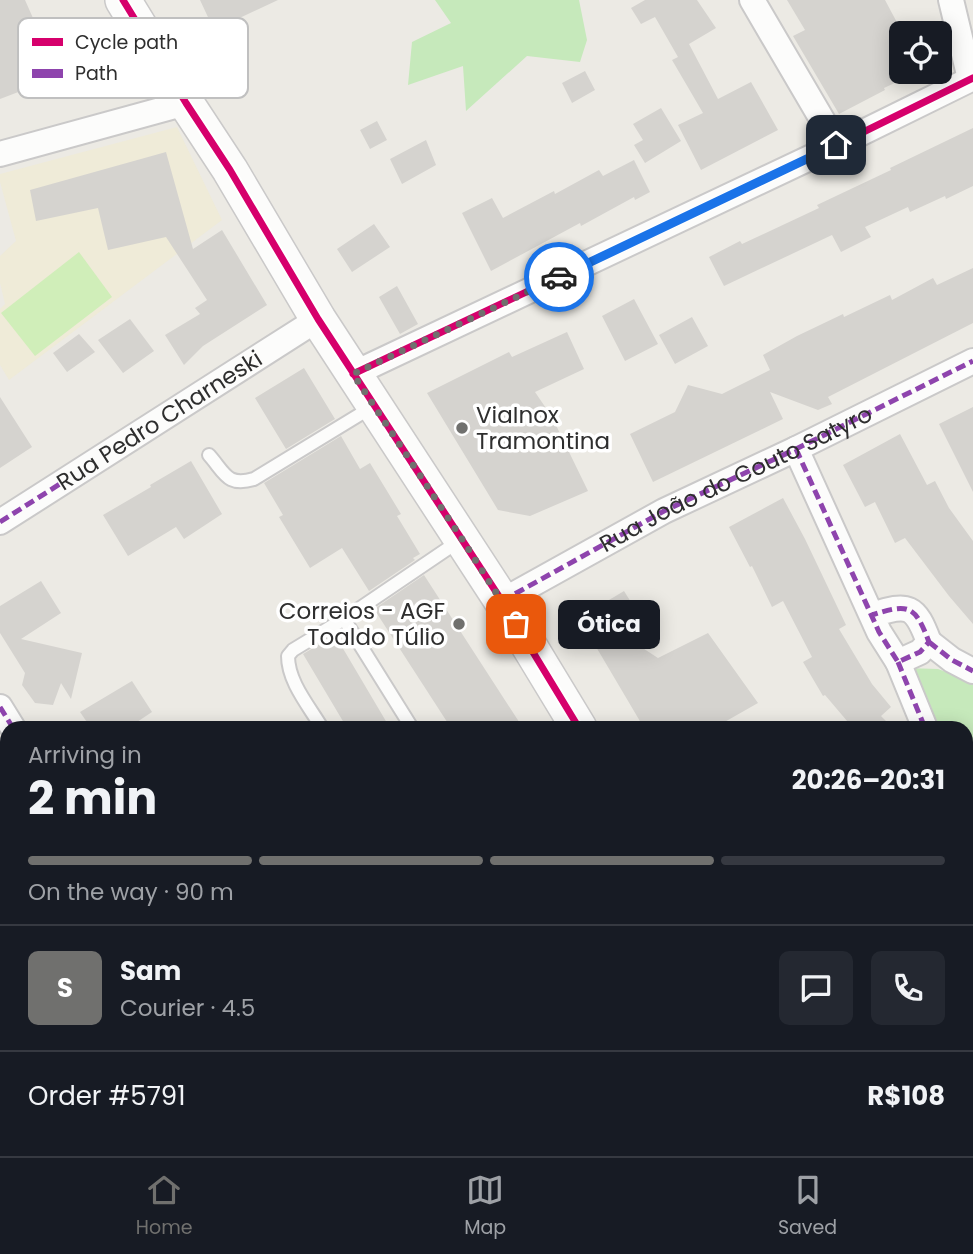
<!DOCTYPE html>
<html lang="en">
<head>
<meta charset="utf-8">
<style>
	body { margin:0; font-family:Poppins,sans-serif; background:#242831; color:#f1f3f6; height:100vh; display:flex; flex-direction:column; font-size:26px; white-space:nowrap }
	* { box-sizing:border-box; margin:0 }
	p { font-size:23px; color:#9ea1a6 }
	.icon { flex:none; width:38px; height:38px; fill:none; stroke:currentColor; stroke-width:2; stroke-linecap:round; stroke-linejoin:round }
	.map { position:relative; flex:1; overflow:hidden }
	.side { position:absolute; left:0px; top:721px; width:973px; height:436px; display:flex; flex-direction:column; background:#171b24; border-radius:21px 21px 0 0; box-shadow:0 4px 18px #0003 }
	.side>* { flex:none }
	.fabs { position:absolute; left:889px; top:21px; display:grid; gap:14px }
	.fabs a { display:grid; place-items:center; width:63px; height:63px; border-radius:10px; background:#171b24; box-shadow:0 4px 18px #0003; font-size:35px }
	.pin { position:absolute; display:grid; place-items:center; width:60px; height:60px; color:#fff; margin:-30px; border-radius:14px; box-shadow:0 4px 10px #0006 }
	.courier { position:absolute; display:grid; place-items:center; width:70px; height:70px; margin:-35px; border:5px solid #1a73e8; border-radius:50%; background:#fff; color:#222; box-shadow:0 2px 9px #0007 }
	.bubble { position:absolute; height:49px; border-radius:10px; background:#171b24; box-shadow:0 4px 18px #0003; font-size:23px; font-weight:700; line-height:49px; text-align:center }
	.head em { font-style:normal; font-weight:700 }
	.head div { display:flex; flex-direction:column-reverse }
	.head { display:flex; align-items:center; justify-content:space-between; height:119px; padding:0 28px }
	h1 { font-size:46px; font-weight:700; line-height:52px }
	.bar { display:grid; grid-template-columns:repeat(4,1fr); gap:10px 7px; align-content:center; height:84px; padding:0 28px }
	.bar i { height:9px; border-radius:5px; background:#363941 }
	.bar .active { background:#70706e }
	.bar p { grid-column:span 4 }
	.line { display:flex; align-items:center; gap:18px; padding:0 28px; border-top:2px solid #363941 }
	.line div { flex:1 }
	.round { display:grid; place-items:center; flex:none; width:74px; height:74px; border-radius:10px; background:#242831 }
	.tabs { display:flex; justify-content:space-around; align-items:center; height:98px; border-top:2px solid #363941; background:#171b24; font-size:19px; color:#9ea1a6 }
	.tabs a { display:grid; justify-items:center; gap:4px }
	.tabs .active { color:#70706e }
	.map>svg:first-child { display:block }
</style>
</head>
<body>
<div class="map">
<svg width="973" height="1156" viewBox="0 0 973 1156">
	<rect width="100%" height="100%" fill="#eceae4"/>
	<path fill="#efebd8" d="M177,127L222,220L9,380L0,365V309L5,304L0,283V256L16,241L0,182V174Z"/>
	<path fill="#c6e9bb" d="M435,0H579L587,40L580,62L527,56L466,111L463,66L408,85L412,42L451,23Z
		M905,668L938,669L973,682V776L966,774V728H930Z"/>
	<path fill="#d0eeb9" d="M79,252L112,297L35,356L1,313Z"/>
	<path fill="#d5d3cf" d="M0,0H25L44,43L50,41L63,75L0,99Z
		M200,0H278L214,30Z
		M645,0H697L716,28L689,44L718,99L751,82L778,130L701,170L678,125L703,113L672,60L678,57L655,17L641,24L631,8Z
		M787,0H885L901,30V80L884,88L885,90L839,114L793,36L805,30Z
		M585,71L595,90L572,103L562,83Z
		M661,108L681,141L645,163L634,145L643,140L633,124Z
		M377,121L387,140L370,149L360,130Z
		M973,128V186L946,199L945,196L910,212L908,207L865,227L871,237L841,252L832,235L724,286L709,257L740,241L742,244L819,208L817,205L891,170L890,168Z
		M426,140L436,165L402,184L390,159Z
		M166,152L193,249L222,230L267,305L203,346L184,365L165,335L200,314L195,308L207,300L166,237L108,250L98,208L36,221L30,190Z
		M634,160L650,192L635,200L634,197L581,226L580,223L491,271L462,213L492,198L503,218L554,191L555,194L599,170L603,176Z
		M374,224L390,247L352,272L337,249Z
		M973,268V323L828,397L832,404L818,410L770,392L783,419L653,482L630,434L675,412L688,385L722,394L770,370L763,355L797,336L843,314L844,317L890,295L892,300L933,278L937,285Z
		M397,286L418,324L400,334L379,297Z
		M634,299L658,344L625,361L602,316Z
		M692,317L708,346L675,364L659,335Z
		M130,319L154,351L123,373L98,340Z
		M567,332L584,369L535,392L552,417L588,491L530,516L498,510L427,393L509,352L512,357Z
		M79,334L95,352L67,372L53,353Z
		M304,368L335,419L286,449L255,398Z
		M0,397L32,447L0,468Z
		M973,407V492L939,424Z
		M900,434L927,485L935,481L949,508L973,541V624L949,596L905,538L895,543L875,502L865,507L843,465Z
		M341,436L360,469L370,463L401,514L397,516L420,554L413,558L415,560L369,591L342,548L310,568L279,517L283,515L264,483Z
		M191,461L222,514L184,539L176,527L128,556L103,515L151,487L150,485Z
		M783,498L805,539L846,625L839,629L872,684L891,707L881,716L893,728H853L825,695L823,696L803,662L812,657L783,601L772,607L752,566L750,567L729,527Z
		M424,575L523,728H451L374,609Z
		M41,581L61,613L21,639L82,653L71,699L61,683L53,705L35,703L22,685L25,673L0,633V606Z
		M624,591L641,618L618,632L658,658L708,633L758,703L714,728H644L579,618Z
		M335,635L390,728H347L303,654Z
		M132,681L152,712L128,728H91L80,712Z"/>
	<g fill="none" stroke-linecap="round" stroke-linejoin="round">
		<g stroke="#cac9c9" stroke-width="16">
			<path id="lane" d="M209,455C225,473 227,487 254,479L372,407
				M344,619L412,728
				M322,728C309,706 288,682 288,656L293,650L344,619L459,541
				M575,1150L576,1156"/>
		</g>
		<g stroke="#cac9c9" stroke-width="28">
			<g id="street">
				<path d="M752,0L837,145"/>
				<path d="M951,0L970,79"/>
				<path d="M0,154L186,103"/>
				<path d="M353,374L837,145L973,78"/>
				<path d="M796,449L879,632L898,662L920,652L929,642C915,605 909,603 872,615"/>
				<path id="s1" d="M0,522L318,319"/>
				<path id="s2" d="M502,601L664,511L796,449L973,361"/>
				<path d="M929,642L952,660L973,671"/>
				<path d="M898,662L925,728"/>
				<path d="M0,707L13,728"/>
				<path d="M966,788L973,790"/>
				<path d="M0,917H7"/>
			</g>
		</g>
		<g stroke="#cac9c9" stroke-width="38">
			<path id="secondary" d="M123,0L186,103L230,170L318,319L502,601L579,728
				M831,1150L834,1156"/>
		</g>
		<use href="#lane" stroke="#fcfcfb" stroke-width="12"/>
		<use href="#street" stroke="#fcfcfb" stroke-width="24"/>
		<use href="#secondary" stroke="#fcfcfb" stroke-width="35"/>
		<path stroke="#8e44ad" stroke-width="5" stroke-dasharray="10 5" stroke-linecap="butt" d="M796,449L879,632L898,662L920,652L929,642C915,605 909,603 872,615
			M0,522L63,482
			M502,601L664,511L796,449L973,361
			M929,642L952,660L973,671
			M898,662L925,728
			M0,707L13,728
			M966,788L973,790
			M0,917H7"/>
		<g stroke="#fff" stroke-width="11">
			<path id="cycleway" d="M123,0L186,103L230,170L318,319L502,601L579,728
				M353,374L837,145L973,78"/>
		</g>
		<use href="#cycleway" stroke="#d6006c" stroke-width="7"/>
	</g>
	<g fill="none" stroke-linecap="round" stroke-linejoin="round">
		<path stroke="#70706e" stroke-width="7" stroke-dasharray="0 12.6" d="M516,624L462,539L353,374L559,277"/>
		<path stroke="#1a73e8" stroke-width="9" d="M559,277L836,145"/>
	</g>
	<g fill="#70706e" stroke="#fff" stroke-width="2.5">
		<circle cx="462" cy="428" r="7"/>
		<circle cx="459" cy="624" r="7"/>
	</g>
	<g text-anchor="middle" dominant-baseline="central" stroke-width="7" stroke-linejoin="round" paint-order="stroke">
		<g font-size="23" fill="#2e2e2e" stroke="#fff" text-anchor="start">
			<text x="476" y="415">ViaInox<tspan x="476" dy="26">Tramontina</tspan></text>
			<text x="445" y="611" text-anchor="end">Correios - AGF<tspan x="445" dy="26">Toaldo Túlio</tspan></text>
		</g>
		<g font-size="23" fill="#2e2e2e" stroke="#fff">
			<text stroke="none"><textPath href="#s1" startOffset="189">Rua Pedro Charneski</textPath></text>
			<text stroke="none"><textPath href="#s2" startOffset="264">Rua João do Couto Satyro</textPath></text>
		</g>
	</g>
	<rect x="18" y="18" width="230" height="80" rx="10" fill="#fff" stroke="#c0c0c0" stroke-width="2"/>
	<rect x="32" y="38" width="31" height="8" fill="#d6006c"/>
	<rect x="32" y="69" width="31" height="9" fill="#8e44ad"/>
	<g font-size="19" fill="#2e2e2e">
		<text x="75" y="49">Cycle path</text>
		<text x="75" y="80">Path</text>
	</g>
</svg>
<div class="fabs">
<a><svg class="icon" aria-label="locate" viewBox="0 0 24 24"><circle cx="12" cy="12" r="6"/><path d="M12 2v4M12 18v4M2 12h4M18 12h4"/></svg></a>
</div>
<div class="pin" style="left:516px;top:624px;background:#ea580c"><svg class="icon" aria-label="bag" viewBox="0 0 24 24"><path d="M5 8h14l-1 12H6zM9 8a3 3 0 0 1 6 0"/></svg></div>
<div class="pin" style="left:836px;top:145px;background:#1f2937"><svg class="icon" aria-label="home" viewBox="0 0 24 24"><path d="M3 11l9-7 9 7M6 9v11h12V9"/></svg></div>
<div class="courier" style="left:559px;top:277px"><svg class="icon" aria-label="car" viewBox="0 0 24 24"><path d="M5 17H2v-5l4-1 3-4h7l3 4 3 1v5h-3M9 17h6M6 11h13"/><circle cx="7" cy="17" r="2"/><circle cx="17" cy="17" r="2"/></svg></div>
<div class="bubble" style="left:558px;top:600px;width:102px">Ótica</div>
<section class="side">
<div class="head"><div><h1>2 min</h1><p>Arriving in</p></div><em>20:26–20:31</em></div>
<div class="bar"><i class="active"></i><i class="active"></i><i class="active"></i><i></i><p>On the way · 90 m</p></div>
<div class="line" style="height:126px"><b class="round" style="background:#70706e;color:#fff">S</b><div><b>Sam</b><p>Courier · 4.5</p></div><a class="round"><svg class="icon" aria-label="chat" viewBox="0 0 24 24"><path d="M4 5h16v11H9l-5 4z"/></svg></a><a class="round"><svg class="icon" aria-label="phone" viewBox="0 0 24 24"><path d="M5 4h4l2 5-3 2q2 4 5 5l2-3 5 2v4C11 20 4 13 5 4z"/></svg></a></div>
<div class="line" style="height:91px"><div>Order #5791</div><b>R$108</b></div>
</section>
</div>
<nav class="tabs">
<a class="active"><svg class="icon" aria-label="home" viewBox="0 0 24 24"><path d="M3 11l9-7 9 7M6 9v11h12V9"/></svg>Home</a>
<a><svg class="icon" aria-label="map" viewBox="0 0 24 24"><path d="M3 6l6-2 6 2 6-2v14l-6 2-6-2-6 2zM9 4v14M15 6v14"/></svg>Map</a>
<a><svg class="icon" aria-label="saved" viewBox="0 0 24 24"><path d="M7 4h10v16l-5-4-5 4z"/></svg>Saved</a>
</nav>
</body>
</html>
